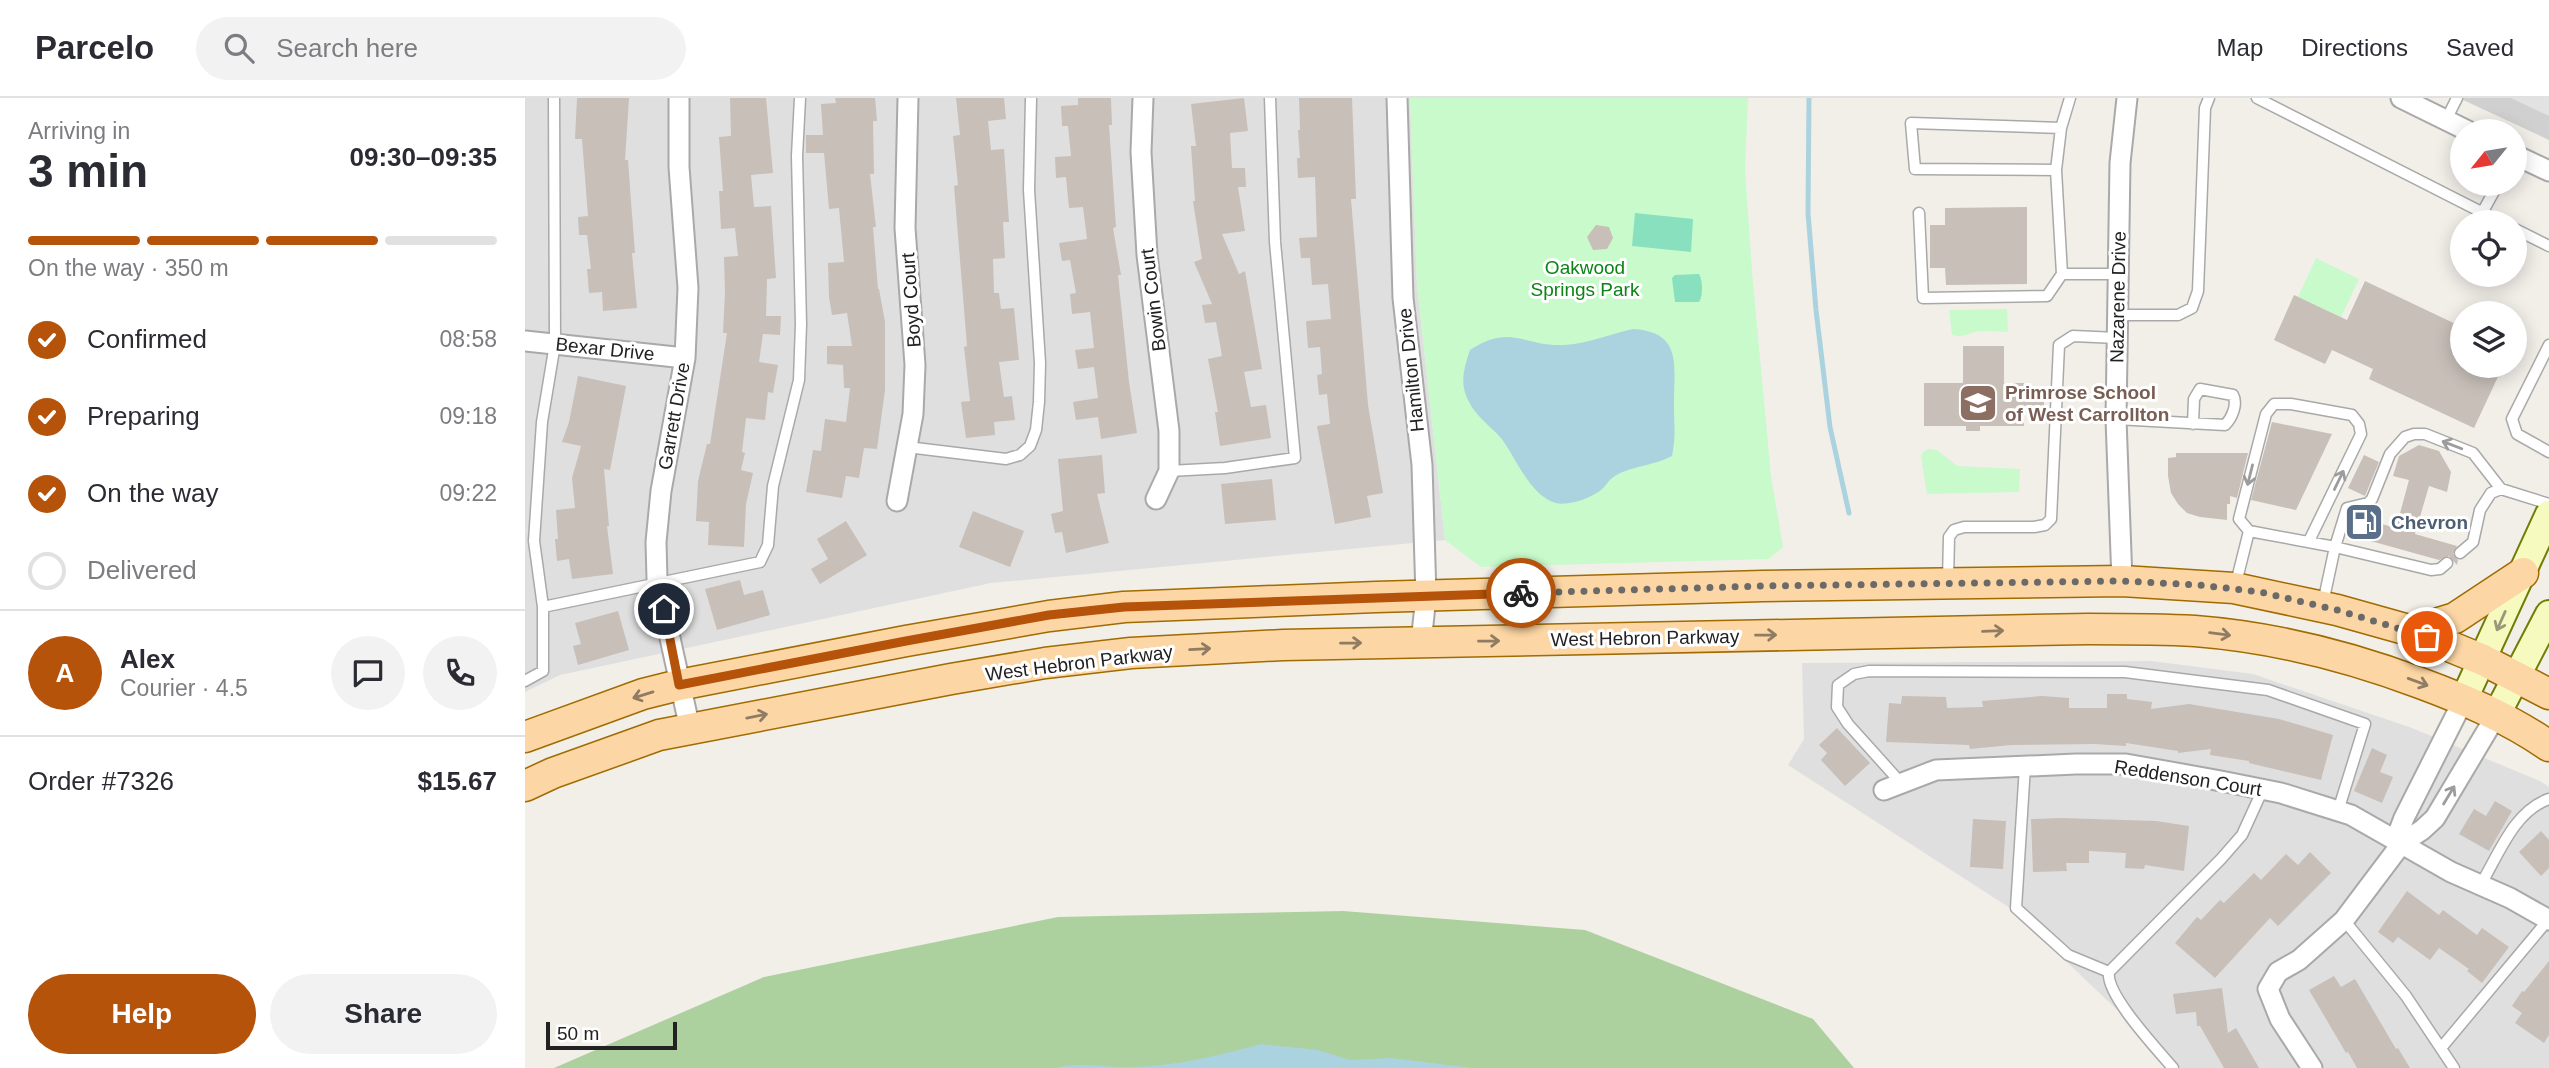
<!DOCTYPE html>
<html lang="en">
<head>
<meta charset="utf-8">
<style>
	body { margin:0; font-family:Helvetica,sans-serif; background:#f2f2f3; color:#2b2b33; height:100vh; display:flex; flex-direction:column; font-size:26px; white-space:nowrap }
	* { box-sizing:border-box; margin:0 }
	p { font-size:23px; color:#7c7c81 }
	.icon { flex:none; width:38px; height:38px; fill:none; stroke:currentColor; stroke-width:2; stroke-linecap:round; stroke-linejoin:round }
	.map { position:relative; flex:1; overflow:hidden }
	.panel { display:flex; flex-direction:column; background:#fff; width:525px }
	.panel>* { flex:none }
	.needle { width:46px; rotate:240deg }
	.controls { position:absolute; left:1925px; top:21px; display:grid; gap:14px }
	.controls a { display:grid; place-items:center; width:77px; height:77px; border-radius:50%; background:#fff; box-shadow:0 4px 18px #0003; font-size:35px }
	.scale { position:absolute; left:21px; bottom:18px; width:131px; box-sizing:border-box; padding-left:7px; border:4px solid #222; border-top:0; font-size:19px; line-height:24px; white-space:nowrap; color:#222; -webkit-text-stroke:5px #fff; paint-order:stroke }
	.pin { position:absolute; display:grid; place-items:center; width:60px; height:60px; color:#fff; margin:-30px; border:4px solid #fff; border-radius:50%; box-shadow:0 2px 7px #0007 }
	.courier { position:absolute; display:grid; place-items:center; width:70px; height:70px; margin:-35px; border:5px solid #b45309; border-radius:50%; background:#fff; color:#222; box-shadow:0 2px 9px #0007 }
	.head em { font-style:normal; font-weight:600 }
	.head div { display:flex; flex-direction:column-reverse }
	.head { display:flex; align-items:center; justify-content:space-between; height:119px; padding:0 28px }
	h1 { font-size:46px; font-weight:600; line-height:52px }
	.bar { display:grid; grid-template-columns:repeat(4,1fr); gap:10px 7px; align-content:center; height:84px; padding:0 28px }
	.bar i { height:9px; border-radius:5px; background:#e1e1e2 }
	.bar .active { background:#b45309 }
	.bar p { grid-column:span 4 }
	.line { display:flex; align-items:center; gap:18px; padding:0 28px; border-top:2px solid #e1e1e2 }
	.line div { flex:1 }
	.round { display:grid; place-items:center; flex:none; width:74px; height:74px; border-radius:37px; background:#f2f2f3 }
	ol { padding:0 28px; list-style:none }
	li { display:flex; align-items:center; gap:21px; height:77px }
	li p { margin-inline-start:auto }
	li .icon { padding:7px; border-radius:50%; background:#b45309; color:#fff; stroke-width:4 }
	li:last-child { color:#7c7c81 }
	li i { width:38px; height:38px; border:4px solid #e1e1e2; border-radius:50% }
	.button { display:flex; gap:14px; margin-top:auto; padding:14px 28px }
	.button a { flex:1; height:80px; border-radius:42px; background:#b45309; color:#fff; font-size:28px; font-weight:600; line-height:80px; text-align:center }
	.button a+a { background:#f2f2f3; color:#2b2b33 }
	header { display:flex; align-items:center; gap:42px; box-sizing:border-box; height:98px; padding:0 35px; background:#fff; border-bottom:2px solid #e1e1e2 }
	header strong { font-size:33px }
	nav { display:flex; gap:38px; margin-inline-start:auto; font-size:24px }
	.search { width:490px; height:63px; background:#f2f2f3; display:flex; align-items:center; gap:18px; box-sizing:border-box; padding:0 24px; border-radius:38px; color:#7c7c81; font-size:26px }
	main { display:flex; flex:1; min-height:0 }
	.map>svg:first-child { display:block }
</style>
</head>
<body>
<header>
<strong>Parcelo</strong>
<div class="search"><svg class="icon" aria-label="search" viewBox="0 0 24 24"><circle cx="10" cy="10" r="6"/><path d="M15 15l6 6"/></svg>Search here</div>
<nav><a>Map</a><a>Directions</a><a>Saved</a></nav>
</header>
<main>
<section class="panel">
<div class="head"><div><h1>3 min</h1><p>Arriving in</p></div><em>09:30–09:35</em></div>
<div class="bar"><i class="active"></i><i class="active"></i><i class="active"></i><i></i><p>On the way · 350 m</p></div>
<ol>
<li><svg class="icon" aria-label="check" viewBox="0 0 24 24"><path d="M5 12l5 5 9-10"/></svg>Confirmed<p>08:58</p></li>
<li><svg class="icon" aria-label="check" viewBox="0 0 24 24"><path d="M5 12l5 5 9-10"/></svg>Preparing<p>09:18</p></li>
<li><svg class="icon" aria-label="check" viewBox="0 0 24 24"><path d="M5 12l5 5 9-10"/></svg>On the way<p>09:22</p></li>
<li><i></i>Delivered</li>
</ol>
<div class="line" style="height:126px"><b class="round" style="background:#b45309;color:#fff">A</b><div><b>Alex</b><p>Courier · 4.5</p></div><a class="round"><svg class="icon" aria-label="chat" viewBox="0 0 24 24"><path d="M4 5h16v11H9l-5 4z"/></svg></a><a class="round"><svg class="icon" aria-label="phone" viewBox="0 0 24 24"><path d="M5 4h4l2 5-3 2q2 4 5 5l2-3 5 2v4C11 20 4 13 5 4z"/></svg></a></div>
<div class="line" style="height:91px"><div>Order #7326</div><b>$15.67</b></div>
<div class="button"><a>Help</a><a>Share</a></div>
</section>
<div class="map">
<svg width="2024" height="970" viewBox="0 0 2024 970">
	<rect width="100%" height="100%" fill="#f2efe9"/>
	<path fill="#e0dfdf" d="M0,0H885L892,187L920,442L466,485L35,577L0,594Z
		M1626,563L1728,576L1887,630L2015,683L2024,689V970H1644L1627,945L1485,810L1263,667L1279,641L1277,565Z"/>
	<path fill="#d0d0d0" d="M1934,0H2024V42Z"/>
	<path fill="#add19e" d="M818,813L1060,832L1288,921L1329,970H29L239,879L533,819Z"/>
	<path fill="#c8facc" d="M885,0H1223L1220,70L1227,174L1246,378L1258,449L1244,461L956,469L920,442L892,187Z
		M1791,160L1834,181L1816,219L1773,199Z
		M1482,211L1483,234C1474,233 1466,233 1457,233C1446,233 1439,241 1427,237L1424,212Z
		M1404,351L1412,352L1432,368L1495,371L1494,394L1402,396L1396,358L1398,354Z"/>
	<path fill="#88e0be" d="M1110,115L1168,121L1166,154L1107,148Z
		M1174,176C1178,183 1178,198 1174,204H1150L1147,180L1150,177Z"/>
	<path fill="#e2e2e2" d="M1986,0H2024V18Z"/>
	<path fill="#aad3df" d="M1108,231C1160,234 1148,271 1149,309C1149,328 1151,338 1147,358C1129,368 1103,368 1087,380C1083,383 1080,389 1076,392C1066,400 1044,408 1031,405C1005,398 990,358 976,340C966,329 950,317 944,304C934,286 939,270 945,252C987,225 998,249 1039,247C1062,246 1085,236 1108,231Z
		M736,946L793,952L825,962L866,960L948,970H530C554,964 576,969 601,969C648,969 691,958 736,946Z"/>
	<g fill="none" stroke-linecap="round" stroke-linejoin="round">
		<path stroke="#aad3df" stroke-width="5" d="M1284,0L1283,115L1291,212L1305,329L1324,415"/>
	</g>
	<path fill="#c7bfb8" d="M52,0H104L100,62H103L106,103L110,155H107L112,210L78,213L77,194L64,195L62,171H66L62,137H54L53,119L63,118L57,41H50Z
		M205,0H241L248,75L226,77L229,109L246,108L251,180L242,181L241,218H256L255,237L238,236L234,264L253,267L248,295L243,294L240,322L221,320L217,354L220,355L216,372L228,375L221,406L219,449L183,447L184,424L171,423L173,383L182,346H185L202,235H198L200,194L199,159L213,158L210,130L196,131L194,93H198L194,39L206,38Z
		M310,0H350L352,23H348L349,76H345L351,129H348L353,191H354L360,224V292L352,351L339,350L334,380L321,378L317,400L281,394L288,352L296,353L300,321L321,324L325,290H319L318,267L302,266V248H327L322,215L307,217L304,199L303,165L319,164L314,110L304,111L299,55H281V37H298L296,6L311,5Z
		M431,0H479L481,21L463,23L466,52L479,51L484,124H478L480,160L468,161L469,195H474L476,211L489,210L494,262L474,264L479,299L487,298L490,322L469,324L470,337L441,340L436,304L445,303L439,249L442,248L429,88L433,87L428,38L435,37Z
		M553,0H586L587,27H584L591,129L588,130L596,177H593L604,284L612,335L576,341L573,319L551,322L548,304L573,300L569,269L553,271L550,252L569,250L565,214L547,216L545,196L551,195L545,162L537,163L534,145L562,141L558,109L544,110L541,79L531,80L530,59L546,58L543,28H537L536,8L553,7Z
		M719,0L723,33L705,35L707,70H720L721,89H713L720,133L697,136L714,176L720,173L737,271L719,274L726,309L741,307L746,340L695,348L690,314H693L683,261L697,258L691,224L680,225L677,207L687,206L669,164L677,161L668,103H670L666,48H671L666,6Z
		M774,0H827L831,101H826L843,307L858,395L842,398L846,419L810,426L792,328L805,326L802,296L794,297L792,277L797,276L795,249L783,250L781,223L806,221L803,186L787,187L785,160H776L774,140L792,139L790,79L773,80L772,60H775L773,32H775Z
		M1502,109V186L1421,187L1420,170H1405V127H1420V110Z
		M1071,127L1084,129L1088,140L1082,151L1068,152L1062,139Z
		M1840,183L1937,229V268H1978L1949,330L1844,281L1848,271L1807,252L1800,266L1749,242L1769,197L1822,222Z
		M1438,248H1479V285H1499V300H1519V314L1499,315V328H1455V333H1441V328H1399V285H1438Z
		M53,278L101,288L85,372L79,371L84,428H82L88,476L47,481L44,461L32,463L30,441H33L31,412L50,410L47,380L56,348L37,344L44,324Z
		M1747,324L1807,336L1771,412L1726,402Z
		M1894,347L1914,353L1926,374L1922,394L1904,388L1890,436L1932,448L1928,456L1933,462L1932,467L1924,458L1914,462L1824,437L1829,418L1871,430L1884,382L1868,378L1874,358Z
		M1651,355H1723L1712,400L1705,398V406H1702V422L1675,419L1662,415L1653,406L1646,395L1643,378V360L1651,359Z
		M577,357L580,395L572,396L584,445L541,455L537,434L530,435L526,416L538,413L533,361Z
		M1839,357L1854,364L1840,398L1823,390Z
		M747,381L751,422L700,426L696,386Z
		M448,413L499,433L485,469L434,449Z
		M321,423L342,457L295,486L286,471L303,461L292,441Z
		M215,482L219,497L238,492L245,517L192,532L180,491Z
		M93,513L104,552L53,567L48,548L56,546L50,525Z
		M1582,596H1602V601L1627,604L1626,611L1664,606L1754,621L1808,637L1796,682L1724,665V663L1685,657L1686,651L1653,655V653L1601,645V648L1570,646L1486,647L1445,651L1444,647L1361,644L1364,605L1376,606L1377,598L1421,599L1422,610L1458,609L1457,603L1517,598L1544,600V610H1582Z
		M1312,630L1345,665L1320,688L1296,662L1302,655L1294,647Z
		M1847,650L1862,657L1855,674L1868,679L1857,705L1829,693Z
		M1970,703L1987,713L1964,753L1934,736L1949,711L1961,718Z
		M1537,720L1631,723L1664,728L1659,773L1620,767L1619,771L1600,770L1601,755L1564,753V765H1541L1542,773L1508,774L1506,721Z
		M1448,721L1481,723L1478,771L1445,769Z
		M2016,733L2024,742V770L2016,778L1994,754Z
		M1785,754L1806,775L1753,828L1745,820L1690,880L1650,845L1672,819L1676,822L1695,802L1699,805L1729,775L1736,782L1761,756L1773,767Z
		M1882,793L1914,817L1918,812L1952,837L1957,830L1984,849L1957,885L1942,873L1944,871L1914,850L1905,862L1873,839L1868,845L1853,834Z
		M2024,863V937L2019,945L1990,925L1997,915L1987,908L1997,893L1999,894Z
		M1809,878L1816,889L1830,881L1871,951L1873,950L1885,970H1832L1823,954L1821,955L1784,892Z
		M1697,890L1703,935L1711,930L1734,970H1699L1675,928H1672L1671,914L1651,916L1648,896Z"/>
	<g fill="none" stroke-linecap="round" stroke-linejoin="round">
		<g stroke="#a9a9a9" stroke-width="13">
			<path id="lane" d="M1732,0L1976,124
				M1921,22L1932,0
				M1536,30L1545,0
				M1531,72L1536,30L1386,25L1390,71L1531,72L1537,176H1593
				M1394,115L1398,200L1522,198L1537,176
				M1957,115L1973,86
				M1990,131L2024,148
				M1593,217H1653L1667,210L1673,193L1680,10L1684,0
				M2024,247L1987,321L1992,336L2024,354
				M1591,321L1700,327C1707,320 1713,306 1708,297L1675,291L1669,301L1668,326
				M382,349L481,361L495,357L505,348L511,332L514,304L515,265L504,92L506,0
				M644,373L700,370L770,360L750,144L745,0
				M1724,433L1714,421L1741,316L1749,306H1766L1827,317L1834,326L1836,336L1784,443
				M1935,455L1948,444L1955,412L1966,395L1976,391L2024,406
				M1423,482L1424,439L1429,432L1439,429H1509L1520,427L1526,421L1534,247L1548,238L1592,240
				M1710,489L1724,433L1810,449L1906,472L1915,471L1922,465
				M1798,505L1810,449L1822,410L1843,405L1847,401L1865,356L1880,339L1889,336H1900L1948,355L1976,391
				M18,509L235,464L243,447L248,388L274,282L276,226L272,58L275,0
				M0,583L18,573V509L9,443L17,324L30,246L29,0
				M1500,668L1491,810L1543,857L1584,874
				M1376,685L1323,626L1312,609L1313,587L1329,576L1344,573L1600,574L1743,592L1840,626L1813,713
				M1956,786C1974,756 1989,713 2024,701
				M1819,822L1881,898L1929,970
				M1916,950L2023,822
				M1648,970C1632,951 1580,896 1584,874L1696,761L1717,737L1738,691"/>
		</g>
		<g stroke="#a9a9a9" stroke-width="23">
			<path id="street" d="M154,0V69L163,190L160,260L136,393L131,444L132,481L165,631
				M618,0L616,54L622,157L644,333V373L631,401
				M872,0L878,200L897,367L901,498L896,545
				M1876,0L1943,33
				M1990,57L2024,73
				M0,243L160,260
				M372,403L388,316L390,267L380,130L383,0
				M1597,483L1591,321L1595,65L1602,0
				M1359,692L1411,672L1551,666H1601L1696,683L1756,695L1826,717L1926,774L1985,800L2024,822
				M1877,745L1874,733L1879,720L1939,601
				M1787,970L1755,921L1743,891L1753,874L1774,862L1819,822L1877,745L1897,732L1910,720L1972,616"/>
		</g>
		<g stroke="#707d05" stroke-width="30">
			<path id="secondary" d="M1939,601L2024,416
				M1972,616L2024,516"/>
		</g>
		<g stroke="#a06b00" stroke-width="33">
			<path id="primary" d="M1887,533L1930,520L1998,475
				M0,639L118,596L154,587L381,543L524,518L599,509L851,499L1238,488L1597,483L1709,490L1812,512L1887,533L1958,562L2024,596
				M0,688L28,675L134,637L426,581L520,565L606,555L758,547L1563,531C1599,531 1635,531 1670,533C1747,539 1823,558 1895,585C1941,602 1983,620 2024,648"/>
		</g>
		<use href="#lane" stroke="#fff" stroke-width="10"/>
		<use href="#street" stroke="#fff" stroke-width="19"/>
		<use href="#secondary" stroke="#f7fabf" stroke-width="26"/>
		<use href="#primary" stroke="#fcd6a4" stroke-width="30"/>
	</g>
	<defs><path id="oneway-shaft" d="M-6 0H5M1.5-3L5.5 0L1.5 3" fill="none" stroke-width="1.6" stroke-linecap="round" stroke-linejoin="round" transform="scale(1.75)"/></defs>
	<g stroke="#9c9c9c">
		<use href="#oneway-shaft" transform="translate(1927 347) rotate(-159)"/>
		<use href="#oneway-shaft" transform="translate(1725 377) rotate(104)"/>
		<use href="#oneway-shaft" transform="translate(1814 382) rotate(-64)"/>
		<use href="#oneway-shaft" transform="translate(1924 697) rotate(-59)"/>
	</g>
	<use stroke="#979978" href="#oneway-shaft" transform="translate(1976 523) rotate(114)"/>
	<g stroke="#8f7c63">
		<use href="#oneway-shaft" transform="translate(1468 533) rotate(-2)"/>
		<use href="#oneway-shaft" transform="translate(1695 536) rotate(7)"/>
		<use href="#oneway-shaft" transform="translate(1241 537) rotate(-1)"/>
		<use href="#oneway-shaft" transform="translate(964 543) rotate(-1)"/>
		<use href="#oneway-shaft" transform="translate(826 545) rotate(-1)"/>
		<use href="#oneway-shaft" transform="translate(675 551) rotate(-3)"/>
		<use href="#oneway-shaft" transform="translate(1893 584) rotate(20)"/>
		<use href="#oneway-shaft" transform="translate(118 597) rotate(163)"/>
		<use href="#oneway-shaft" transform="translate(232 618) rotate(-11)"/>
	</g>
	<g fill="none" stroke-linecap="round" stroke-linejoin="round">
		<path stroke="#6b6a68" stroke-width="7" stroke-dasharray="0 12.6" d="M996,495L1238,488L1597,483L1674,487L1735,494L1812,512L1902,539"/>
		<path stroke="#b45309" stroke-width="9" d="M139,511L154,587L381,543L524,517L599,509L996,495"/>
	</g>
	<defs>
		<g id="school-square" transform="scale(2.0125)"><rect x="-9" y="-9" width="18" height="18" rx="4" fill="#8d6e63" stroke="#fff"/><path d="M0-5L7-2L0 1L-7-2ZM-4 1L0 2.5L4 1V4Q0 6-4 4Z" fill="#fff"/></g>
		<g id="fuel-square" transform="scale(2.0125)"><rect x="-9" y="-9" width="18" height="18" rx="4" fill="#5c6f8a" stroke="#fff"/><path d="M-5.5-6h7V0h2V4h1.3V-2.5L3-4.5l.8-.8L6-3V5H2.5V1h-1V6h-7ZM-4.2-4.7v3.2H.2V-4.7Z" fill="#fff"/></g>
	</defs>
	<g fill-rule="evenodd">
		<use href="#school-square" x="1453" y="305"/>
		<use href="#fuel-square" x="1839" y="424"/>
	</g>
	<g text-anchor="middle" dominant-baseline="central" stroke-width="6" stroke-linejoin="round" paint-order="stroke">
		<g font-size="19" fill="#0c8416" stroke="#fff">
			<text x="1060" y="169">Oakwood<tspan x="1060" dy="22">Springs Park</tspan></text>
		</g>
		<g font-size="19" fill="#222" stroke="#fff">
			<text transform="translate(1593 199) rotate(-89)">Nazarene Drive</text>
			<text transform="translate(386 202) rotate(-94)">Boyd Court</text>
			<text transform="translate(628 202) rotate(-97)">Bowin Court</text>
			<text transform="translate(80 251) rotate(6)">Bexar Drive</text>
			<text transform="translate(886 272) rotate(-96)">Hamilton Drive</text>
			<text transform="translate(149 318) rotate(-80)">Garrett Drive</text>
			<text transform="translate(1120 540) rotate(-1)">West Hebron Parkway</text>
			<text transform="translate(554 565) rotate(-7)">West Hebron Parkway</text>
			<text transform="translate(1663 680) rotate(9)">Reddenson Court</text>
		</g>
		<g font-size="19" font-weight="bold" fill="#785e54" stroke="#fff" text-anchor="start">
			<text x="1480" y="294">Primrose School<tspan x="1480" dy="22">of West Carrollton</tspan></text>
		</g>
		<g font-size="19" font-weight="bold" fill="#4e5e75" stroke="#fff" text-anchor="start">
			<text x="1866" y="424">Chevron</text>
		</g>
	</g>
</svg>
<div class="controls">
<a><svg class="needle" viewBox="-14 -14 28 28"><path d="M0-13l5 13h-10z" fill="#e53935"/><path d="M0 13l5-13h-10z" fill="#7c7c81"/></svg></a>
<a><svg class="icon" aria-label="locate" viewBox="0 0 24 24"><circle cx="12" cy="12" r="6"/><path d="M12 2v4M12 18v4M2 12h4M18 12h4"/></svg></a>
<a><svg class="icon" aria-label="layers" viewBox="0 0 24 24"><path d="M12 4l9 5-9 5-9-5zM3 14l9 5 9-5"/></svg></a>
</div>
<div class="scale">50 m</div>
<div class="pin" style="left:1902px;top:539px;background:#ea580c"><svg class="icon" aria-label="bag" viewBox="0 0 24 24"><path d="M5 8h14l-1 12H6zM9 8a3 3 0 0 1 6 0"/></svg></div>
<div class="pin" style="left:139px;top:511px;background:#1f2937"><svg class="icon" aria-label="home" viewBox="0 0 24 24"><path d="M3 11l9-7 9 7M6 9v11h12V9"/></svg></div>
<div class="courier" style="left:996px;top:495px"><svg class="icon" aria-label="bike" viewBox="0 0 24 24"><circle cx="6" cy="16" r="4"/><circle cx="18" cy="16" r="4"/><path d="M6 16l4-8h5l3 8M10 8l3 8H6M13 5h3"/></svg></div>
</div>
</main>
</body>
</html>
